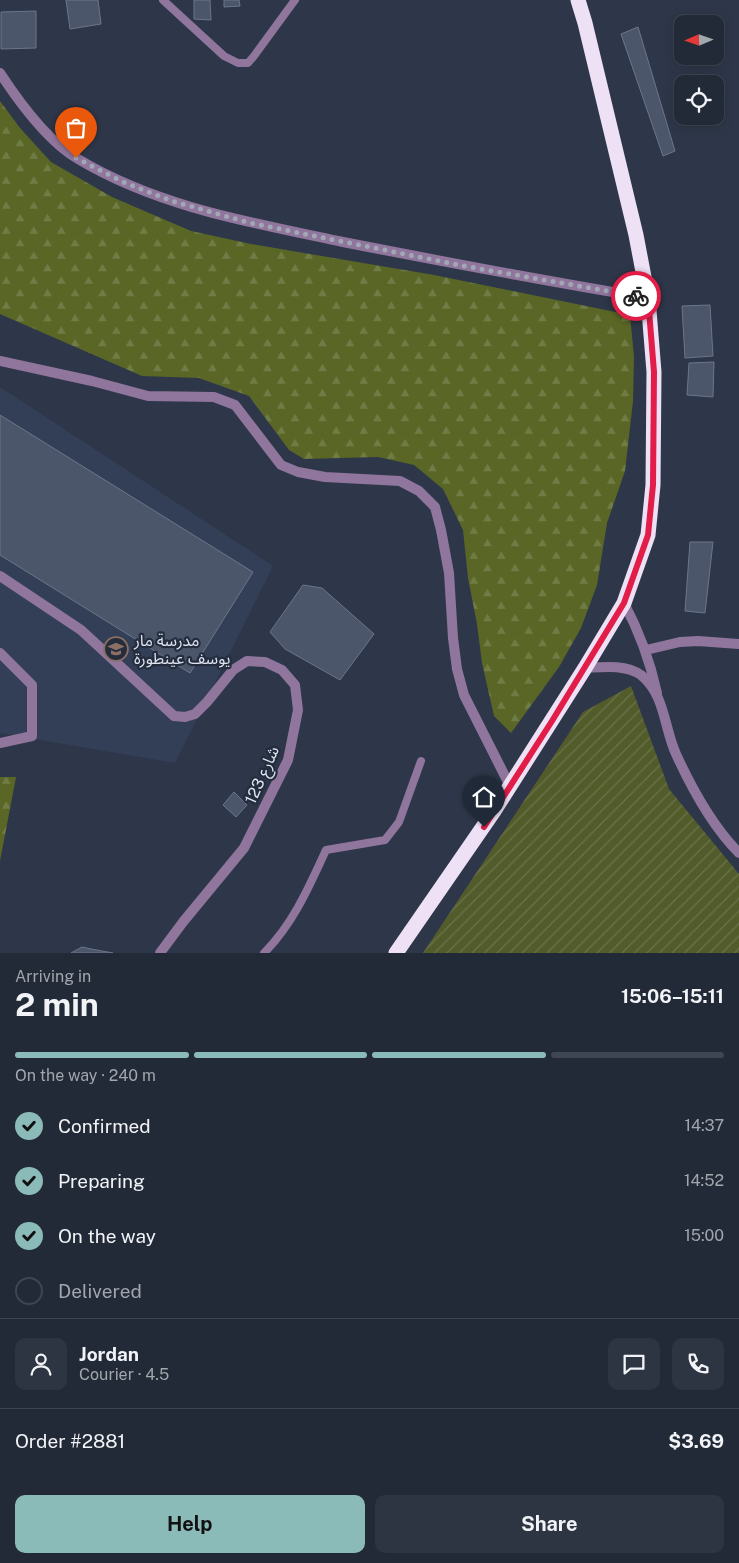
<!DOCTYPE html>
<html lang="en">
<head>
<meta charset="utf-8">
<style>
	body { margin:0; font-family:"Public Sans","Noto Sans Arabic",sans-serif; background:#2e3542; color:#f1f3f6; height:100vh; display:flex; flex-direction:column; font-size:19px; white-space:nowrap }
	* { box-sizing:border-box; margin:0 }
	p { font-size:16px; color:#a2a6ad }
	.icon { flex:none; width:28px; height:28px; fill:none; stroke:currentColor; stroke-width:2; stroke-linecap:round; stroke-linejoin:round }
	.map { position:relative; height:953px; overflow:hidden }
	.sheet { display:flex; flex-direction:column; background:#222937; flex:1 }
	.sheet>* { flex:none }
	.needle { width:32px; rotate:268deg }
	.fabs { position:absolute; left:674px; top:15px; display:grid; gap:10px }
	.fabs a { display:grid; place-items:center; width:50px; height:50px; border-radius:10px; background:#222937; box-shadow:0 2px 12px #0003,0 0 0 1px #3f4552; font-size:25px }
	.pin { position:absolute; display:grid; place-items:center; width:42px; height:42px; color:#fff; margin:-51px -21px; border-radius:50% 50% 50% 0; rotate:-45deg; box-shadow:0 0 5px #0007 }
	.pin .icon { rotate:45deg }
	.courier { position:absolute; display:grid; place-items:center; width:50px; height:50px; margin:-25px; border:4px solid #e11d48; border-radius:50%; background:#fff; color:#222; box-shadow:0 1px 6px #0007 }
	.head em { font-style:normal; font-weight:700 }
	.head div { display:flex; flex-direction:column-reverse }
	.head { display:flex; align-items:center; justify-content:space-between; height:85px; padding:0 15px }
	h1 { font-size:32px; font-weight:700; line-height:38px }
	.bar { display:grid; grid-template-columns:repeat(4,1fr); gap:8px 5px; align-content:center; height:60px; padding:0 15px }
	.bar i { height:6px; border-radius:4px; background:#3f4552 }
	.bar .selected { background:#8bbbb9 }
	.bar p { grid-column:span 4 }
	.line { display:flex; align-items:center; gap:12px; padding:0 15px; border-top:1px solid #3f4552 }
	.line div { flex:1 }
	.round { display:grid; place-items:center; flex:none; width:52px; height:52px; border-radius:10px; background:#2e3542 }
	ol { padding:0 15px; list-style:none }
	li { display:flex; align-items:center; gap:15px; height:55px }
	li p { margin-inline-start:auto }
	li .icon { padding:5px; border-radius:50%; background:#8bbbb9; color:#111; stroke-width:4 }
	li:last-child { color:#a2a6ad }
	li i { width:28px; height:28px; border:2px solid #3f4552; border-radius:50% }
	.cta { display:flex; gap:10px; margin-top:auto; padding:10px 15px }
	.cta a { flex:1; height:58px; border-radius:10px; background:#8bbbb9; color:#111; font-size:20px; font-weight:700; line-height:58px; text-align:center }
	.cta a+a { background:#2e3542; color:#f1f3f6 }
	.map>svg:first-child { display:block }
</style>
</head>
<body>
<div class="map">
<svg width="739" height="953" viewBox="0 0 739 953">
	<defs>
		<pattern id="forest-firs" width="22" height="20" patternUnits="userSpaceOnUse" patternTransform="scale(1.25)"><rect width="22" height="20" fill="#596625"/><path d="M5 1l3.5 6h-7zM16 11l3.5 6h-7z" fill="#707c45"/></pattern>
		<pattern id="garden-furrows" width="10" height="10" patternUnits="userSpaceOnUse" patternTransform="scale(1.25)"><rect width="10" height="10" fill="#525c2b"/><path d="M-1 1l2-2M0 10L10 0M9 11l2-2" fill="none" stroke="#6a734a"/></pattern>
	</defs>
	<rect width="100%" height="100%" fill="#2e3749"/>
	<path fill="#333f57" d="M0,387L273,566L175,763L0,733Z"/>
	<path fill="url(#forest-firs)" d="M0,101L20,128L51,162L112,197L191,231L251,244L434,275L630,315L634,357L633,401L625,471L607,523L597,585L581,628L559,667L511,733L494,716L482,663L477,624L468,578L463,530L443,489L414,465L378,457L304,459L289,450L249,396L199,378L142,376L0,314Z
		M0,777H16L0,861Z"/>
	<path fill="url(#garden-furrows)" d="M631,686L669,789L739,874V953H423L583,712Z"/>
	<path fill="#4c566a" stroke="#6c768b" d="M66,0H98L101,24L70,29Z
		M194,0H210L211,20L194,19Z
		M224,0H239L240,6L224,7Z
		M36,11V48L1,49V12Z
		M638,27L675,151L663,156L621,34Z
		M710,305L713,356L685,358L682,306Z
		M714,362L713,397L687,395L689,363Z
		M0,415L253,572L190,673L0,555Z
		M690,542H713L705,613L685,611Z
		M303,585L322,588L374,634L340,680L285,649L270,632Z
		M234,792L247,805L236,817L223,805Z
		M82,947L91,949L113,953H71Z"/>
	<g fill="none" stroke-linecap="round" stroke-linejoin="round">
		<path stroke="#90759d" stroke-width="8" d="M163,0L224,56L238,63H248L254,56L295,0
			M264,953C293,924 309,887 326,850L385,840L399,822L421,761"/>
		<path stroke="#90759d" stroke-width="10" d="M0,73C19,102 47,141 78,159C158,207 253,223 343,242C445,262 546,281 648,298
			M0,361L92,381L148,396L214,397L235,405L281,465L298,472L325,477L400,481L419,491L435,507L441,530L449,573L453,638L457,669L464,695L510,786
			M0,576L81,630L174,716L185,717L195,714L207,702L233,670L247,661L265,662L282,670L295,685L298,710L288,760L244,848L183,922L160,953
			M624,603C639,631 650,661 657,693
			M646,650L680,642L698,641L739,644
			M0,653L32,685V736L0,743
			M585,668C603,667 625,664 641,675C665,694 664,728 676,754C692,789 712,826 739,853"/>
		<path stroke="#eee1f5" stroke-width="15" d="M396,953L494,811L585,668L624,603L648,535L653,485L654,372L648,298L636,235L585,23L578,0"/>
	</g>
	<g fill="none" stroke-linecap="round" stroke-linejoin="round">
		<path stroke="#a0a7b5" stroke-width="5" stroke-dasharray="0 9" d="M76,158L123,182L172,201L250,223L464,266L636,296"/>
		<path stroke="#e11d48" stroke-width="6" d="M484,827L552,721L624,603L648,535L653,485L654,372L648,298L636,296"/>
	</g>
	<defs>
		<g id="school-ring" transform="scale(1.25)"><circle r="9.5" fill="#242d3e" stroke="#8d6e63" stroke-width="1.5"/><path d="M0-5L7-2L0 1L-7-2ZM-4 1L0 2.5L4 1V4Q0 6-4 4Z" fill="#8d6e63"/></g>
	</defs>
	<g fill-rule="evenodd">
		<use href="#school-ring" x="116" y="649"/>
	</g>
	<g text-anchor="middle" dominant-baseline="central" stroke-width="4.5" stroke-linejoin="round" paint-order="stroke">
		<g font-size="16" fill="#dde3ef" stroke="#242d3e" text-anchor="start">
			<text x="134" y="640">مدرسة مار<tspan x="134" dy="18">يوسف عينطورة</tspan></text>
		</g>
		<g font-size="16" fill="#dde3ef" stroke="#242d3e">
			<text transform="translate(262 775) rotate(-66)">شارع 123</text>
		</g>
	</g>
</svg>
<div class="fabs">
<a><svg class="needle" viewBox="-14 -14 28 28"><path d="M0-13l5 13h-10z" fill="#e53935"/><path d="M0 13l5-13h-10z" fill="#a2a6ad"/></svg></a>
<a><svg class="icon" aria-label="locate" viewBox="0 0 24 24"><circle cx="12" cy="12" r="6"/><path d="M12 2v4M12 18v4M2 12h4M18 12h4"/></svg></a>
</div>
<div class="pin" style="left:76px;top:158px;background:#ea580c"><svg class="icon" aria-label="bag" viewBox="0 0 24 24"><path d="M5 8h14l-1 12H6zM9 8a3 3 0 0 1 6 0"/></svg></div>
<div class="pin" style="left:484px;top:827px;background:#1f2937"><svg class="icon" aria-label="home" viewBox="0 0 24 24"><path d="M3 11l9-7 9 7M6 9v11h12V9"/></svg></div>
<div class="courier" style="left:636px;top:296px"><svg class="icon" aria-label="bike" viewBox="0 0 24 24"><circle cx="6" cy="16" r="4"/><circle cx="18" cy="16" r="4"/><path d="M6 16l4-8h5l3 8M10 8l3 8H6M13 5h3"/></svg></div>
</div>
<section class="sheet">
<div class="head"><div><h1>2 min</h1><p>Arriving in</p></div><em>15:06–15:11</em></div>
<div class="bar"><i class="selected"></i><i class="selected"></i><i class="selected"></i><i></i><p>On the way · 240 m</p></div>
<ol>
<li><svg class="icon" aria-label="check" viewBox="0 0 24 24"><path d="M5 12l5 5 9-10"/></svg>Confirmed<p>14:37</p></li>
<li><svg class="icon" aria-label="check" viewBox="0 0 24 24"><path d="M5 12l5 5 9-10"/></svg>Preparing<p>14:52</p></li>
<li><svg class="icon" aria-label="check" viewBox="0 0 24 24"><path d="M5 12l5 5 9-10"/></svg>On the way<p>15:00</p></li>
<li><i></i>Delivered</li>
</ol>
<div class="line" style="height:90px"><a class="round"><svg class="icon" aria-label="person" viewBox="0 0 24 24"><circle cx="12" cy="8" r="4"/><path d="M4 21q1-7 8-7t8 7"/></svg></a><div><b>Jordan</b><p>Courier · 4.5</p></div><a class="round"><svg class="icon" aria-label="chat" viewBox="0 0 24 24"><path d="M4 5h16v11H9l-5 4z"/></svg></a><a class="round"><svg class="icon" aria-label="phone" viewBox="0 0 24 24"><path d="M5 4h4l2 5-3 2q2 4 5 5l2-3 5 2v4C11 20 4 13 5 4z"/></svg></a></div>
<div class="line" style="height:65px"><div>Order #2881</div><b>$3.69</b></div>
<div class="cta"><a>Help</a><a>Share</a></div>
</section>
</body>
</html>
